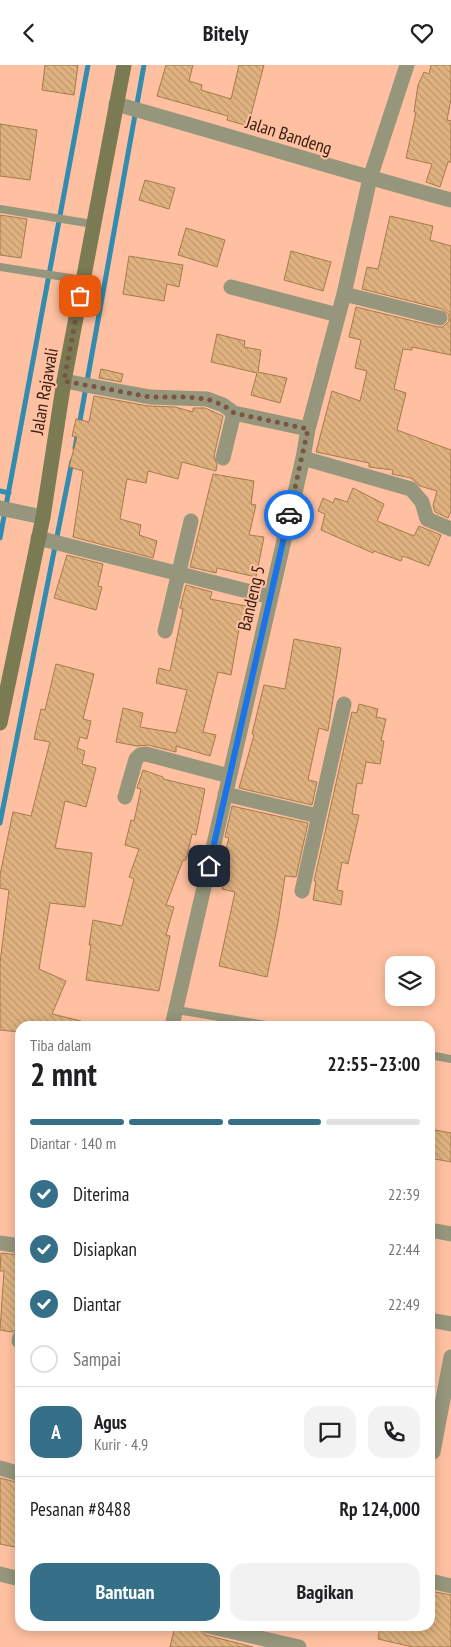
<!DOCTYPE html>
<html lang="id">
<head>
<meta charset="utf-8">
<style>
	body { margin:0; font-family:"PT Sans Narrow",sans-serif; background:#f2f2f2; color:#202124; height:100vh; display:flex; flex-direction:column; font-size:19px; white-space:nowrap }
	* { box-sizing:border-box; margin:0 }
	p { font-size:16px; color:#757577 }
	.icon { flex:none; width:28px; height:28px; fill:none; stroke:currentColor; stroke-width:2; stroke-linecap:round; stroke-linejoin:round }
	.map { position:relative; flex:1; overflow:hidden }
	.drawer { position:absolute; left:15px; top:956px; width:420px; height:610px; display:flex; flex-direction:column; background:#fff; border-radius:15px; box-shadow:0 2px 12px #0003 }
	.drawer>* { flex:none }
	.buttons { position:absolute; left:385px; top:891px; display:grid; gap:10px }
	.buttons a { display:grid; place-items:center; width:50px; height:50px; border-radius:10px; background:#fff; box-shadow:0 2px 12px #0003; font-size:25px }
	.pin { position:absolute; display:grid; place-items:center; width:42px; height:42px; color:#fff; margin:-21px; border-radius:10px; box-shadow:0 2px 8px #0006 }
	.courier { position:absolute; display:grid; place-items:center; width:50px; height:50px; margin:-25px; border:4px solid #1a73e8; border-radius:50%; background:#fff; color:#222; box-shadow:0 1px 6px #0007 }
	.summary em { font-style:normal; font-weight:700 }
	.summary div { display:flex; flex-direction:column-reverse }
	.summary { display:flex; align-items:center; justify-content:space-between; height:85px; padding:0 15px }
	h1 { font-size:32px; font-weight:700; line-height:38px }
	.bar { display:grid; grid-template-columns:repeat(4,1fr); gap:8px 5px; align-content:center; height:60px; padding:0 15px }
	.bar i { height:6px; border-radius:4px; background:#e0e0e0 }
	.bar .on { background:#356f88 }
	.bar p { grid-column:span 4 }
	.line { display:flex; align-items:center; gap:12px; padding:0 15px; border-top:1px solid #e0e0e0 }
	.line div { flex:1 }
	.round { display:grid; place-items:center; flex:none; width:52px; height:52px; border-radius:15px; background:#f2f2f2 }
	ol { padding:0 15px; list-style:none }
	li { display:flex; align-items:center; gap:15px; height:55px }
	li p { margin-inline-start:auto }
	li .icon { padding:5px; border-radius:50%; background:#356f88; color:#fff; stroke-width:4 }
	li:last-child { color:#757577 }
	li i { width:28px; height:28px; border:2px solid #e0e0e0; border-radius:50% }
	.primary-button { display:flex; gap:10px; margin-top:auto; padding:10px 15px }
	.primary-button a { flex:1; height:58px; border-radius:15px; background:#356f88; color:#fff; font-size:20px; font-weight:700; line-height:58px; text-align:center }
	.primary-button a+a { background:#f2f2f2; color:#202124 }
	header { display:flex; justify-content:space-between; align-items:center; height:65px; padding:0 15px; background:#fff; font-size:22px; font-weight:700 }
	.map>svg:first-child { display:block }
</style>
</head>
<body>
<header><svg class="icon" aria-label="back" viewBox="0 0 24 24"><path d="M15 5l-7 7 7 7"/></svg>Bitely<svg class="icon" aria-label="heart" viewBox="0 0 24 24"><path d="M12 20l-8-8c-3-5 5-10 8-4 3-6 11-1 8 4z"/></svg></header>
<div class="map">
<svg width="451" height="1582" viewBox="0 0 451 1582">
	<defs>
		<pattern id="building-back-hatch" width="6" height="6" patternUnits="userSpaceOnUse" patternTransform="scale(1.25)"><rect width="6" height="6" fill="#dfb280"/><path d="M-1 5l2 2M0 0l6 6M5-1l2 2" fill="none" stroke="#c0986d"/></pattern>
	</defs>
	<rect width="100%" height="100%" fill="#fec0a0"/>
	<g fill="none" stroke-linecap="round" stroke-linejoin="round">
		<path stroke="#338bae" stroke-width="5" d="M75,383L144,0
			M0,426L9,428
			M0,473L88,0
			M0,758L72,396"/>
	</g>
	<path fill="url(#building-back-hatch)" stroke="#a57b4b" d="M45,0H78L74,30L42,25Z
		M166,0H193L189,16L202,20L201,25L231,34L239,0H264L248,61L227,55L228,51L157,31Z
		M431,0H451V34L447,55L451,56V97H448L440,122L426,117L432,99L406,93L416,47H414L418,20L424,7L429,9Z
		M0,59L37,65L30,115L0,111Z
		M145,115L175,123L169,144L139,135Z
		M0,150L27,154L21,193L0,190Z
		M390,151L433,161L430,175L451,181V290L412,282V285L403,284L394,324L406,328L397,365L451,385V446L448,453L435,447L433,440L437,426L420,421L411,413L392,409L393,405L369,402V398L316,387L332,326L360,336L367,306L355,303L361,275L349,272L356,242L438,262H443L449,256V250L442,244L362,224L367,202L378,204Z
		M186,163L225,175L217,202L178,190Z
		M291,186L331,197L323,226L284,215Z
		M129,191L183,200L179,222L167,219L164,236L123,229Z
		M217,269L245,276L244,282L261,285L258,307L287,313L280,338L251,330L257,308L211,297Z
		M101,304L123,309L121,317L99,313Z
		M94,331L148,341L175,342L193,347V343H205L223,351L214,391L217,400L216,406L182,397L178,414L148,406L146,418L127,414L120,454L141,460L139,470L157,476L153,493L73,472L83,406L69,402L77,372L72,371L76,354L89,357Z
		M213,409L254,416L251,439L256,440L249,470L264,472L256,512L217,503L216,508L190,502Z
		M353,423L384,439L377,456L414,471L419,461L441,470L429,501L403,491L401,496L374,486L373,488L321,465L325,449L318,446L323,433L333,438L335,433L347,437Z
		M67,490L103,499L98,521L102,522L96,545L54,533Z
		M186,520L212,527L210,534L246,541L243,559L240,558L231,610L218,607L203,667L216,670L210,691L176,681V687L148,680L137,681L116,677L123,643L143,648L140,662L176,668L187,625L156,618L159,603L170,606L183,544L180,543Z
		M294,574L341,583L328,666L319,663L308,715L317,717L312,740L239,723L254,670L252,669L264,620L285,624Z
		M56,599L94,609L83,654L91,656L87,674L80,672L77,683L85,686L82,699L96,703L86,742L65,736L55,783L92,788L85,842L50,838L39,904L66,916L52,949L81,956L80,961H20V967L0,965V898L9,825L0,823V810L13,747L31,751L50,677L34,674L41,644L45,645Z
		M359,639L378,644L376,652L386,654L381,676H384L380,699L366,697L362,719L357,718L352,749L359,750L348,799L342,797L337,825L343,826L341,840L313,835L316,816H314L352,647L357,648Z
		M143,705L163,712V714L205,724L196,770L192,769L186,795H183L166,840L174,842L166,870L170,871L159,926L86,915L91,880H89L93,855L122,861L134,814L129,812L139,784L125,780L131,755L134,756L141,724L137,723Z
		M232,741L308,758L296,812L285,811L278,858L267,912L219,901L235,827L222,824L227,799L222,798L229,773L225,772Z
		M430,1064L451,1068V1097L430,1093Z
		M1,1188L20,1190V1257L19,1263L12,1267L0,1265L4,1206H0Z
		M0,1413L20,1418V1483L0,1479Z
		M430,1526L451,1530V1582H413L378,1574L380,1561H430Z
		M175,1561L199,1564L206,1570L253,1582H170Z"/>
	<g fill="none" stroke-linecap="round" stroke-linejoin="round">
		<path stroke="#96967c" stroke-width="8" d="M0,144L93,159
			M0,202L83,215
			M177,945L272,961
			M430,990L451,994"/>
		<path stroke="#96967c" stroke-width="15" d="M116,39C228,70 339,105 451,135
			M231,222L338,250
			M344,229L440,253
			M64,316L150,332L207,334L223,340L234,348L308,364
			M223,393L234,348
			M303,393L411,424L422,437L427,454L451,464
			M0,443L43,452
			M38,473L271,532
			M165,566L191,456
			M225,729L318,751
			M125,732L136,694L140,690L146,689L229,711
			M302,826L344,639
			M172,961L303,393L308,364L344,229L370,113L407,0
			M430,1165L451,1169
			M0,1178L20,1181
			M430,1255L451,1259
			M19,1276L20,1272
			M433,1387L451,1292
			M0,1403L20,1409
			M0,1509L20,1514
			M430,1516L451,1521
			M208,1561L299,1582"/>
		<path stroke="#7a7a53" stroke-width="15" d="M0,658L43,452L64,316L124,0"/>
	</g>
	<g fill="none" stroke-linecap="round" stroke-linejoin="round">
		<path stroke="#795542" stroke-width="5" stroke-dasharray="0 9" d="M80,231L64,316L150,332H187L207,334L223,340L234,348L308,364L289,450"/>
		<path stroke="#1a73e8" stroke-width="6" d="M209,801L289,450"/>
	</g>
	<g text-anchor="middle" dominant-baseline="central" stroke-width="4" stroke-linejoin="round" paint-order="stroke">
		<g font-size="18" fill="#321b0f" stroke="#fec0a0">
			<text transform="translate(289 70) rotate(18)">Jalan Bandeng</text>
			<text transform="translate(44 326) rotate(-80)">Jalan Rajawali</text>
			<text transform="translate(251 533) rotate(-77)">Bandeng 5</text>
		</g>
	</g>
</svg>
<div class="buttons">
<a><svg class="icon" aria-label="layers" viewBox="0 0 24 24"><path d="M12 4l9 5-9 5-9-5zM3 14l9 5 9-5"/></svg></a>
</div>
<div class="pin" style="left:80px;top:231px;background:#ea580c"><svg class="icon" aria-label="bag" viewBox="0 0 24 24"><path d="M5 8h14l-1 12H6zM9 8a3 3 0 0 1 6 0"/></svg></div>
<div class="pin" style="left:209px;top:801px;background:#1f2937"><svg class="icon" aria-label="home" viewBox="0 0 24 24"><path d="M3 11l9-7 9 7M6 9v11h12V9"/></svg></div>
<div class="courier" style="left:289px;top:450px"><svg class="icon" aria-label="car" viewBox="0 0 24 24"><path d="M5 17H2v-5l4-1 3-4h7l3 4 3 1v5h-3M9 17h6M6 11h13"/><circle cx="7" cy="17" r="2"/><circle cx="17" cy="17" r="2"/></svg></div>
<section class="drawer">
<div class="summary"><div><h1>2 mnt</h1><p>Tiba dalam</p></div><em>22:55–23:00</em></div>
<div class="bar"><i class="on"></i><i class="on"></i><i class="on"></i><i></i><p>Diantar · 140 m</p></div>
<ol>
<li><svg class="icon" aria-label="check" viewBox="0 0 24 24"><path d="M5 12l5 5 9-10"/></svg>Diterima<p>22:39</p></li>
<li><svg class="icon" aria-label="check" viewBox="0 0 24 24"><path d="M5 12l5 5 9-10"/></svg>Disiapkan<p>22:44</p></li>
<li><svg class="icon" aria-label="check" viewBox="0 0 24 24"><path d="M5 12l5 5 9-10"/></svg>Diantar<p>22:49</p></li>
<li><i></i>Sampai</li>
</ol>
<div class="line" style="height:90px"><b class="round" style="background:#356f88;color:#fff">A</b><div><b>Agus</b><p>Kurir · 4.9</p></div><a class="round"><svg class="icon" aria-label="chat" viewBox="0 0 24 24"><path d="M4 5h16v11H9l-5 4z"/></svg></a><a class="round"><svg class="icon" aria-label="phone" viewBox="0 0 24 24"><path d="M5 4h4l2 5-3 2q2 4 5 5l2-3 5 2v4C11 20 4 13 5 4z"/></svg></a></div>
<div class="line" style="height:65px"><div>Pesanan #8488</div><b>Rp 124,000</b></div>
<div class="primary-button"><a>Bantuan</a><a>Bagikan</a></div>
</section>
</div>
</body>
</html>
